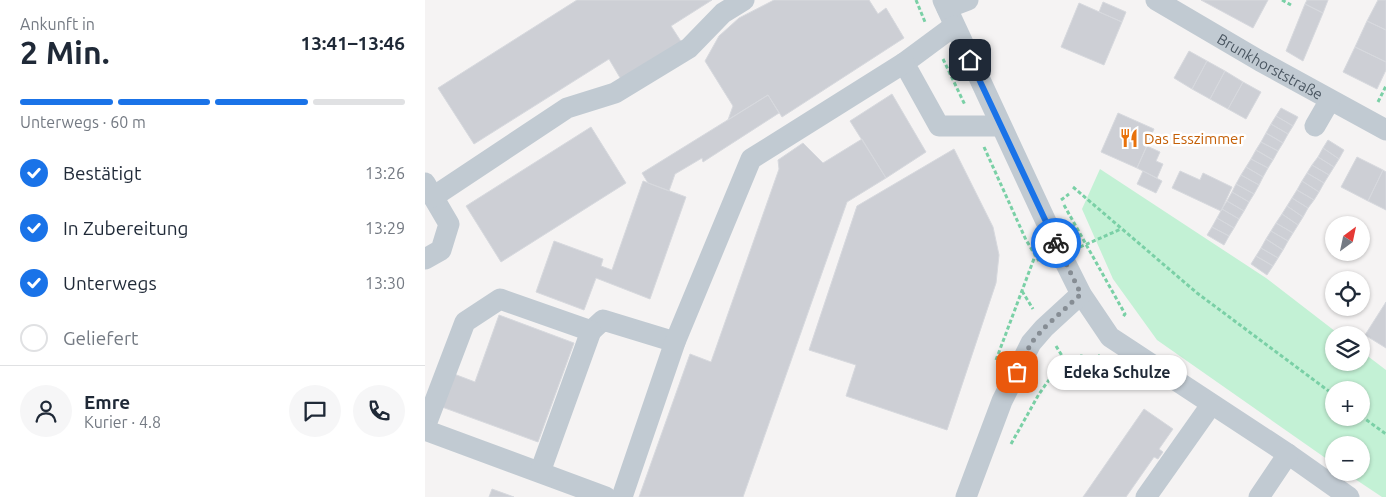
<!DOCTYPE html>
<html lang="de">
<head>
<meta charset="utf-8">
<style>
	body { margin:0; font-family:Ubuntu,sans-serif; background:#f6f6f7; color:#1f2937; height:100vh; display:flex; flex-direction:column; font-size:19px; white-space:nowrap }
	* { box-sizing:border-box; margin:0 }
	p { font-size:16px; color:#747a83 }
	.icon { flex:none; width:28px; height:28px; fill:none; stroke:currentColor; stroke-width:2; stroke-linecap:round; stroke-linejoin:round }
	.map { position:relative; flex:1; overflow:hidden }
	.drawer { display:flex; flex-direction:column; background:#fff; width:425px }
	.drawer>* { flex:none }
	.needle { width:32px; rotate:33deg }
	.buttons { position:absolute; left:900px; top:216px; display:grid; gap:10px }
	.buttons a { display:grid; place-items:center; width:45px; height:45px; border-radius:50%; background:#fff; box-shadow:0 1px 4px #0004; font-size:25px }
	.pin { position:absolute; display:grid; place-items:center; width:42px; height:42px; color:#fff; margin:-21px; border-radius:10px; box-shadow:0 2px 8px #0006 }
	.courier { position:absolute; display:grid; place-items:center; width:50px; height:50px; margin:-25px; border:4px solid #1a73e8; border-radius:50%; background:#fff; color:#222; box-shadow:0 1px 6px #0007 }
	.bubble { position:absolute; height:35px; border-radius:18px; background:#fff; box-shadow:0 1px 4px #0004; font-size:16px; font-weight:600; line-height:35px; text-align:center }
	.summary em { font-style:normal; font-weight:600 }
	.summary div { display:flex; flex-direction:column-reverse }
	.summary { display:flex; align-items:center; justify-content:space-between; height:85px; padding:0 20px }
	h1 { font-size:32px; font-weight:600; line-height:38px }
	.bar { display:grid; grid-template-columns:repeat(4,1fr); gap:8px 5px; align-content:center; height:60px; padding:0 20px }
	.bar i { height:6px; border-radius:4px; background:#e0e1e3 }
	.bar .current { background:#1a73e8 }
	.bar p { grid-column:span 4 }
	.line { display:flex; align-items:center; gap:12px; padding:0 20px; border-top:1px solid #e0e1e3 }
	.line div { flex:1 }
	.round { display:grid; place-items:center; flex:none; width:52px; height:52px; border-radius:26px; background:#f6f6f7 }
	ol { padding:0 20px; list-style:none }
	li { display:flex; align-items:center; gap:15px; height:55px }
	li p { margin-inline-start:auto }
	li .icon { padding:5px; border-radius:50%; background:#1a73e8; color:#fff; stroke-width:4 }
	li:last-child { color:#747a83 }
	li i { width:28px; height:28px; border:2px solid #e0e1e3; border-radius:50% }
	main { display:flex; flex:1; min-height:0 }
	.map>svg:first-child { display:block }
</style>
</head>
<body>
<main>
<section class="drawer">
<div class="summary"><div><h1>2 Min.</h1><p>Ankunft in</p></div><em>13:41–13:46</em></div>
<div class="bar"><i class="current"></i><i class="current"></i><i class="current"></i><i></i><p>Unterwegs · 60 m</p></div>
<ol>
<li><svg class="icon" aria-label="check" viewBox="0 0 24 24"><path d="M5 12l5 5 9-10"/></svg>Bestätigt<p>13:26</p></li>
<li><svg class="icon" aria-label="check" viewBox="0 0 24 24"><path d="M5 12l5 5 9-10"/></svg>In Zubereitung<p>13:29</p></li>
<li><svg class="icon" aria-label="check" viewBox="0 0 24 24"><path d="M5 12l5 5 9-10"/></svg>Unterwegs<p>13:30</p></li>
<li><i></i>Geliefert</li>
</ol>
<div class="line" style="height:90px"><a class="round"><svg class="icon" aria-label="person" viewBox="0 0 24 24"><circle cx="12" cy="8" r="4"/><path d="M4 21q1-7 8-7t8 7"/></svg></a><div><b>Emre</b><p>Kurier · 4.8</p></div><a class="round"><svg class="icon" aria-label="chat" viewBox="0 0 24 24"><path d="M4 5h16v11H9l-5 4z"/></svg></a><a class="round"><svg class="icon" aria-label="phone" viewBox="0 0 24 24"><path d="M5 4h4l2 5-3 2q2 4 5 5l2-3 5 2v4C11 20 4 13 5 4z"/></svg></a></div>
</section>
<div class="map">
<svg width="961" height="497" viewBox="0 0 961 497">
	<rect width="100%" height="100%" fill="#f5f3f3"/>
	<path fill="#c3f1d5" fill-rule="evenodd" d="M675,169L841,278L915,335H909V362H936V351L961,370V497H957L921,473L936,472V445H909V464L732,340L688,279L657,209ZM909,390H936V418H909Z"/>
	<path fill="#cdcfd5" stroke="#d7d9de" d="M152,0H287L246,26L257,43L197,81L184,59L49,144L13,88Z
		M349,0H444L453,14L461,8L479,38L357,117L343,95L303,120L308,106L280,61L294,36L314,18Z
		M776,0H843L828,28Z
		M882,0H903L898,13L880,4Z
		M953,0H961V30L942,21Z
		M678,2L701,12L697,22L674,12Z
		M654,3L697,22L679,65L636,47Z
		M880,4L898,13L878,61L861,51Z
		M942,21L961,30V62L930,47Z
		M930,47L961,62V70L952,89L918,72Z
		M764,51L782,61L767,89L749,78Z
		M782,61L800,71L785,99L767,89Z
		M800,71L818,82L803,109L785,99Z
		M818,82L836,92L821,119L803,109Z
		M467,94L501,152L461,178L425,121Z
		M343,95L354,113L278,162L277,158L250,174L244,191L223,183L217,173Z
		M856,108L873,117L868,126L851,116Z
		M693,113L729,129L712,168L676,152Z
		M851,116L868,126L863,134L846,124Z
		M846,124L863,134L858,143L841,133Z
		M166,127L201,183L76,262L41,206Z
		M841,133L858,143L853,151L836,142Z
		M437,139L461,178L422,202L318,497H214L265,354L286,362L354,169L353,160L378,143L398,163Z
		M903,140L919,150L914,159L898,148Z
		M836,142L853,151L848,160L831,150Z
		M722,146L735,152L731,161L738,164L732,178L712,168Z
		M898,148L914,159L909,167L893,157Z
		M529,149L568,227L574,255L571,283L522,430L421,396L431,365L384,350L432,206Z
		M831,150L848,160L843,168L826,159Z
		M893,157L909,167L904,175L887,165Z
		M932,157L958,170L943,201L916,187Z
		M826,159L843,168L838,177L821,167Z
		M887,165L904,175L899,183L882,173Z
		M821,167L838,177L834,185L816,175Z
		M958,170L961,172V210L943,201Z
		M718,171L737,181L731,193L712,184Z
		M755,171L775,180L778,173L807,187L796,211L747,188Z
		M882,173L899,183L894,192L877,181Z
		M816,175L834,185L829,194L811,184Z
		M218,181L261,197L225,299L171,278L159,310L111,292L129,241L178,259L176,266L187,270Z
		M877,181L894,192L889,200L872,190Z
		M811,184L829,194L824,202L807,192Z
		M872,190L889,200L883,208L867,198Z
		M807,192L824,202L819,211L802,201Z
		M867,198L883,208L878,217L862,206Z
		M802,201L819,211L814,219L797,209Z
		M862,206L878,217L873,225L857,214Z
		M797,209L814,219L809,228L792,218Z
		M857,214L873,225L868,233L851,223Z
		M792,218L809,228L804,236L787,227Z
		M851,223L868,233L863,241L846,231Z
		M787,227L804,236L799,245L782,235Z
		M846,231L863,241L858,250L841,239Z
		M841,239L858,250L853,258L836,248Z
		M836,248L853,258L848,266L831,256Z
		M831,256L848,266L842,275L826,264Z
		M961,302V348L940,335Z
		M74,315L149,343L113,442L17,407L29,374L50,382Z
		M719,409L748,429L734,449L738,452L733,459L729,457L701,497H658Z
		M67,489L89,497H64Z"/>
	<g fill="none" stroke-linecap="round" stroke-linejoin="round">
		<path stroke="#7ad0a6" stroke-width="3" stroke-dasharray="4 2.5" stroke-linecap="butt" d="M491,0L500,22
			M857,0L866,5
			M518,59L540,105
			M953,102L961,86
			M559,147L601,240L614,261
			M648,187L772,293L909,395
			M636,200L644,194
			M639,205L700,314L697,318
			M655,247L696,229
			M597,291L608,309
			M631,346L639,359
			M571,360L610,256
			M936,416L961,434
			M586,444L614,394L639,359L656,356L671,359L675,355"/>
		<g stroke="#c1cad2" stroke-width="21">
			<path d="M518,0L637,256L656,294L685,337L863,454L924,497"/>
			<path id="s1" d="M731,0L835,61L961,130"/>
			<path d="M522,8L543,0"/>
			<path d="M529,26L479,63L514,126H575"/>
			<path d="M890,126L905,100"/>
			<path d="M0,183L24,224L16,250L0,259"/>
			<path d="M8,197L142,108L190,93L264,48L298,13L319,0"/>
			<path d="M0,427L40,322L75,299L166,331L178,320L250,342"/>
			<path d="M0,430L181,497"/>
			<path d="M115,472L166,331"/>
			<path d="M197,497L250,342L326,159L479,63"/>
			<path d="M541,497L577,401L606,343L619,328L656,294"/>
			<path d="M721,497L786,405"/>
			<path d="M834,497L863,454"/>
		</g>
	</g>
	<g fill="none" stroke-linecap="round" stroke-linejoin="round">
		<path stroke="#868d94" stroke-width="5" stroke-dasharray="0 9" d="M592,372L606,343L619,328L656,294L631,243"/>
		<path stroke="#1a73e8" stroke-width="6" d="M545,60L631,243"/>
	</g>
	<defs>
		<g id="restaurant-bare" transform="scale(1.5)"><path d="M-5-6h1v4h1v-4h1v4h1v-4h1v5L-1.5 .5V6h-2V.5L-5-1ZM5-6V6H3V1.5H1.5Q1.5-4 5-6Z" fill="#e8710a" stroke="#fff" stroke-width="2.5" paint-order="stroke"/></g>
	</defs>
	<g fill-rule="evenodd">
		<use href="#restaurant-bare" x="704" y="138"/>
	</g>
	<g text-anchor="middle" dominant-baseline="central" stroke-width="5" stroke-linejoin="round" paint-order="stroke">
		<g font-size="15" fill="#4a5661" stroke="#fff">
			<text stroke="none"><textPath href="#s1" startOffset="132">Brunkhorststraße</textPath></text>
		</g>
		<g font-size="15" fill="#c56008" stroke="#fff" text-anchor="start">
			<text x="719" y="138">Das Esszimmer</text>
		</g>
	</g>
</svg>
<div class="buttons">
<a><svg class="needle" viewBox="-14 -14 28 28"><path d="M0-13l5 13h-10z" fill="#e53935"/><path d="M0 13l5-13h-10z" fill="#747a83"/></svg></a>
<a><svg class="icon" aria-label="locate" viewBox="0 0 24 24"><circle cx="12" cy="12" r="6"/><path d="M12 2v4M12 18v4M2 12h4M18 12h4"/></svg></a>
<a><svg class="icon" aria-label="layers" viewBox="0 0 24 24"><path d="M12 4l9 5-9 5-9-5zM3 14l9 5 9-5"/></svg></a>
<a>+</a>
<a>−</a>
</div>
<div class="pin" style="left:592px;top:372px;background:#ea580c"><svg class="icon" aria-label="bag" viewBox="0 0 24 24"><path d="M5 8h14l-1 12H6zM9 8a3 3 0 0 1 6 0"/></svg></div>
<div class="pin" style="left:545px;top:60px;background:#1f2937"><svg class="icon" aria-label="home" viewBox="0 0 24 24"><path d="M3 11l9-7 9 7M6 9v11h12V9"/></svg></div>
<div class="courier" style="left:631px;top:243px"><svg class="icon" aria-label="bike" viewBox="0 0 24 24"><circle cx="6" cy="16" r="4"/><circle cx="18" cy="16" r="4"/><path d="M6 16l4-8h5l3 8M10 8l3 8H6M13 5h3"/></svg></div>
<div class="bubble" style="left:622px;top:355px;width:140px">Edeka Schulze</div>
</div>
</main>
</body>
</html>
